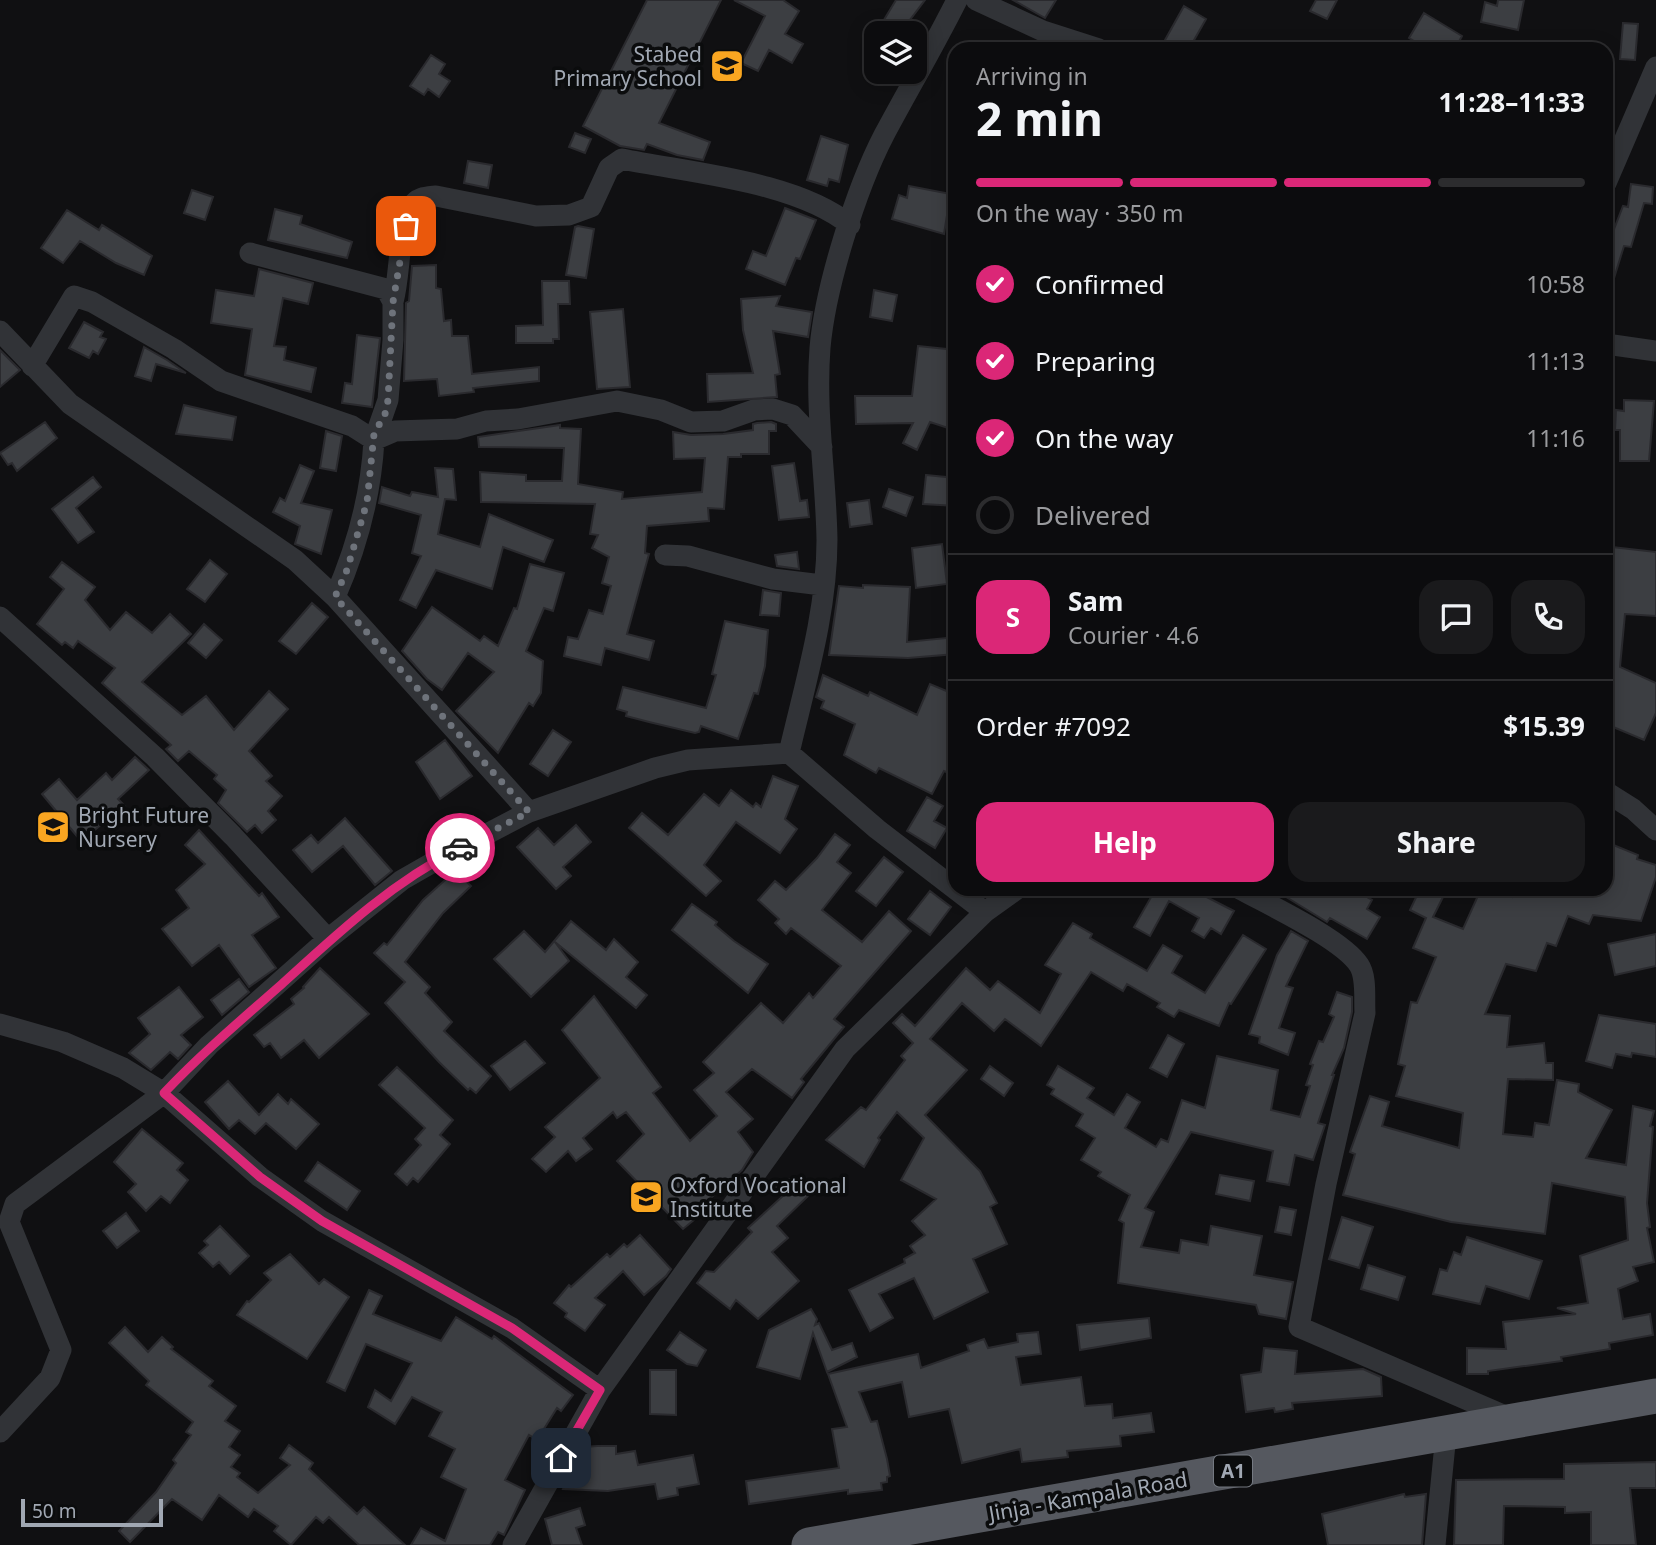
<!DOCTYPE html>
<html lang="en">
<head>
<meta charset="utf-8">
<style>
	body { margin:0; font-family:"Noto Sans",sans-serif; background:#1a1a1c; color:#f1f3f6; height:100vh; display:flex; flex-direction:column; font-size:26px; white-space:nowrap }
	* { box-sizing:border-box; margin:0 }
	p { font-size:23px; color:#9a9b9e }
	.icon { flex:none; width:38px; height:38px; fill:none; stroke:currentColor; stroke-width:2; stroke-linecap:round; stroke-linejoin:round }
	.map { position:relative; flex:1; overflow:hidden }
	.panel { position:absolute; left:948px; top:42px; width:665px; height:854px; display:flex; flex-direction:column; background:#0c0c0e; border-radius:21px; box-shadow:0 4px 18px #0003,0 0 0 2px #2c2c2e }
	.panel>* { flex:none }
	.buttons { position:absolute; left:864px; top:21px; display:grid; gap:14px }
	.buttons a { display:grid; place-items:center; width:63px; height:63px; border-radius:14px; background:#0c0c0e; box-shadow:0 4px 18px #0003,0 0 0 2px #2c2c2e; font-size:35px }
	.scale { position:absolute; left:21px; bottom:18px; width:142px; box-sizing:border-box; padding-left:7px; border:4px solid #a1a8b3; border-top:0; font-size:19px; line-height:24px; white-space:nowrap; color:#a1a8b3; -webkit-text-stroke:5px #0b0c0d; paint-order:stroke }
	.pin { position:absolute; display:grid; place-items:center; width:60px; height:60px; color:#fff; margin:-30px; border-radius:14px; box-shadow:0 4px 10px #0006 }
	.courier { position:absolute; display:grid; place-items:center; width:70px; height:70px; margin:-35px; border:5px solid #db2777; border-radius:50%; background:#fff; color:#222; box-shadow:0 2px 9px #0007 }
	.head em { font-style:normal; font-weight:700 }
	.head div { display:flex; flex-direction:column-reverse }
	.head { display:flex; align-items:center; justify-content:space-between; height:119px; padding:0 28px }
	h1 { font-size:46px; font-weight:700; line-height:52px }
	.bar { display:grid; grid-template-columns:repeat(4,1fr); gap:10px 7px; align-content:center; height:84px; padding:0 28px }
	.bar i { height:9px; border-radius:5px; background:#2c2c2e }
	.bar .on { background:#db2777 }
	.bar p { grid-column:span 4 }
	.line { display:flex; align-items:center; gap:18px; padding:0 28px; border-top:2px solid #2c2c2e }
	.line div { flex:1 }
	.round { display:grid; place-items:center; flex:none; width:74px; height:74px; border-radius:21px; background:#1a1a1c }
	ol { padding:0 28px; list-style:none }
	li { display:flex; align-items:center; gap:21px; height:77px }
	li p { margin-inline-start:auto }
	li .icon { padding:7px; border-radius:50%; background:#db2777; color:#fff; stroke-width:4 }
	li:last-child { color:#9a9b9e }
	li i { width:38px; height:38px; border:4px solid #2c2c2e; border-radius:50% }
	.primary-button { display:flex; gap:14px; margin-top:auto; padding:14px 28px }
	.primary-button a { flex:1; height:80px; border-radius:21px; background:#db2777; color:#fff; font-size:28px; font-weight:700; line-height:80px; text-align:center }
	.primary-button a+a { background:#1a1a1c; color:#f1f3f6 }
	.map>svg:first-child { display:block }
</style>
</head>
<body>
<div class="map">
<svg width="1656" height="1545" viewBox="0 0 1656 1545">
	<rect width="100%" height="100%" fill="#101012"/>
	<path fill="#3c3e42" stroke="#2a2a2e" stroke-width="2" d="M647,0H721L659,123L710,142L703,160L677,155L647,144L644,150L620,146L583,126Z
		M734,0H783L799,11L785,34L803,44L792,63L769,50L758,71L741,63L765,16Z
		M896,0H925L900,33H876Z
		M1013,0H1056L1045,18Z
		M1316,0H1337L1327,19L1310,11Z
		M1498,0H1524L1518,30L1481,22L1485,2L1497,6Z
		M1184,6L1206,19L1189,49H1160Z
		M1424,13L1462,36L1455,49H1421L1412,44L1414,41L1409,38Z
		M1623,23L1638,24L1635,60L1620,59Z
		M431,55L445,64L439,74L450,81L439,97L428,89L424,95L410,86Z
		M575,133L591,139L585,153L569,147Z
		M821,136L848,145L839,182L829,179L827,186L807,180Z
		M468,161L492,165L488,188L464,183Z
		M1631,184L1653,187L1652,204L1644,203L1631,247L1624,246L1610,291L1606,290V250L1623,206L1628,207Z
		M909,186L956,195V211L948,209L944,234L892,219L899,195L907,198Z
		M192,190L213,197L205,220L184,213Z
		M785,208L816,220L800,259L796,258L785,285L746,269L753,251L766,256Z
		M275,209L302,216L300,224L352,242L347,258L268,240Z
		M67,210L99,230L102,225L152,256L144,275L116,263L80,241L63,263L41,248Z
		M578,226L594,229L586,278L566,275L575,227Z
		M436,265V288L441,289L444,321L451,320L452,336H468L472,374L539,367V381L473,388L474,392L439,396L437,379L404,381L406,303L409,301L412,266Z
		M259,269L313,283L308,304L283,298L274,346L286,347L284,360L316,368L311,392L245,375L252,329L211,323L216,290L254,296Z
		M542,281H569L570,304H558L559,339H553V343H516V326L543,325Z
		M874,290L897,295L892,321L870,317Z
		M780,296L776,306L812,312L808,337L773,331L780,374L775,375L777,397L708,402L707,374L753,373L743,330L741,299Z
		M623,309L630,387L597,389L590,312Z
		M84,322L103,332L100,337L106,339L98,354L93,351L89,358L69,348Z
		M357,335L380,338L372,407L342,403L345,383L352,384Z
		M918,346L956,350V407L948,428L930,422L917,450L903,443L913,423L856,424L855,396H912Z
		M144,347L167,360L186,373L156,364L151,381L135,376Z
		M0,350L20,370L0,387Z
		M1624,400L1654,401L1649,461H1620V430H1615L1616,410L1624,411Z
		M184,405L236,417L232,440L176,434Z
		M45,422L57,438L17,471L12,463L8,465L0,453Z
		M771,422L776,424V431H769V454H741V457H728L724,509L708,508L709,521L647,526L645,553L649,554L627,634L654,641L649,660L605,648L601,665L564,656L568,637L578,639L589,610L603,614L611,586L602,583L609,557L592,548L598,535L590,534L595,504L481,502L480,472L526,475V481H562L564,448L479,447L478,437L560,425V428L581,429L578,484L623,492L622,499L702,492L705,458L674,459L673,432L691,435L723,434L753,430V424L757,423Z
		M326,431L342,436L336,471L320,468Z
		M794,463L800,501L807,500L809,517L779,520L772,466Z
		M300,465L314,471L301,503L332,510L321,554L295,544L300,526L273,512L280,498L285,501Z
		M435,468L453,469L456,500L445,499L438,534L480,547L489,514L553,540L544,562L503,547L492,589L436,570L416,608L400,600L421,556L412,553L421,515L379,503L382,487L410,496L412,492L438,497Z
		M926,475L956,478V506L923,504Z
		M93,477L101,487L76,508L94,532L78,543L52,509Z
		M889,489L913,497L906,516L883,507Z
		M869,500L872,524L850,527L847,503Z
		M942,544L947,584L916,588L912,548Z
		M1612,547L1656,552V616L1625,614L1620,667L1656,683V713L1644,740L1606,724V595Z
		M797,552L799,569L777,566L775,555Z
		M210,560L227,574L205,602L187,589Z
		M62,562L95,587L85,600L110,630L126,612L152,633L170,614L191,634L142,682L182,715L206,696L234,730L269,691L288,709L249,751L272,776L266,781L282,796L268,811L276,820L262,833L255,825L247,832L218,803L226,790L214,779L217,775L189,751L178,761L166,749L171,745L102,683L115,668L78,641L73,648L65,642L62,645L37,624L64,589L50,577Z
		M530,564L564,573L553,611L544,608L526,651L543,661L541,693L533,706L529,703L498,753L456,711L494,672L468,653L442,690L427,679L402,651L432,607L480,641L484,636L498,646L514,608L517,609Z
		M863,585L910,587L907,642L956,637V654L908,658L829,655L839,586L863,588Z
		M763,590L781,593L779,616L760,615Z
		M312,603L328,617L296,654L279,641Z
		M725,621L768,630L765,666L758,694L754,693L738,739L701,726L699,732L695,733L649,722L626,716L627,712L617,709L623,687L706,708L716,675L712,674Z
		M204,624L222,640L206,658L188,643Z
		M823,675L868,696L870,692L917,715L930,684L956,695V776L944,771L932,794L879,768L876,773L844,755L855,724L821,708L824,701L816,697Z
		M553,730L571,742L548,776L530,764Z
		M445,740L472,776L440,799L416,762Z
		M135,757L149,770L118,799L125,806L105,826L102,824L81,841L42,794L59,779L77,800L106,773L112,780Z
		M773,776L798,786L785,819L797,829L780,853L736,822L704,865L721,881L706,896L629,828L642,813L668,835L704,794L719,806L731,790L753,807L756,803L761,807Z
		M927,797L943,806L934,821L947,828L935,848L907,831Z
		M345,818L392,871L375,885L343,846L312,872L293,850L311,835L318,843Z
		M576,825L591,842L563,867L571,876L556,889L517,847L538,828L554,845Z
		M199,830L259,896L262,893L279,917L252,935L276,968L249,987L219,945L192,966L162,929L189,908L176,890L205,864L185,845Z
		M835,834L850,845L837,862L851,873L822,910L862,942L889,911L911,931L834,1019L844,1027L801,1079L804,1082L792,1098L752,1069L726,1092L753,1119L738,1132L753,1152L742,1170L696,1211L700,1215L683,1229L617,1161L644,1134L626,1112L617,1118L613,1112L583,1138L592,1149L576,1161L568,1151L546,1172L532,1159L555,1137L545,1127L600,1078L562,1030L594,996L661,1087L653,1093L690,1141L717,1116L694,1090L714,1073L703,1062L761,1003L783,1023L809,993L813,998L841,966L791,928L786,934L775,923L779,919L758,900L775,881L786,890L817,858Z
		M1606,842L1638,855L1637,859L1656,865V877L1641,921L1593,915L1589,924L1568,916L1556,946L1547,943L1536,971L1506,964L1485,1014L1510,1016L1507,1047L1544,1043L1546,1063H1553V1080L1508,1079L1503,1134L1533,1137L1535,1123L1549,1125L1557,1080L1579,1084L1578,1092L1612,1110L1586,1158L1626,1165L1633,1106L1654,1111L1650,1126L1653,1127L1647,1203L1650,1227L1647,1228L1654,1262L1633,1267L1638,1281L1618,1289L1623,1319L1650,1314L1653,1335L1609,1343L1610,1349L1561,1357L1562,1361L1488,1371V1374H1467V1348L1506,1349L1503,1322L1576,1314L1557,1308L1588,1303L1580,1256L1628,1240L1625,1197L1552,1183L1545,1234L1451,1222L1343,1195L1355,1154L1350,1152L1370,1096L1389,1102L1382,1126L1459,1148L1463,1113L1396,1096L1405,1066L1398,1064L1411,1002L1417,1003L1436,957L1413,948L1426,918L1410,910L1420,889H1447L1433,917L1463,929L1481,889H1491L1512,897L1515,889H1606Z
		M884,857L903,872L876,906L856,891Z
		M455,871L471,886L443,913L405,962L430,987L425,993L452,1022L444,1031L491,1076L476,1093L470,1088L468,1090L439,1062L385,1003L405,982L374,953L384,943L387,945L423,900Z
		M1148,889H1191L1234,911L1221,934L1211,928L1204,938L1192,931L1199,918L1169,901L1150,936L1134,927L1154,892Z
		M1273,889H1369L1365,896L1372,900L1367,909L1380,917L1367,939L1330,918L1327,922Z
		M930,891L951,907L930,935L908,919Z
		M692,904L717,922L715,925L734,941L768,964L748,993L672,930Z
		M571,921L606,950L614,939L638,962L626,977L647,995L636,1008L555,942L569,961L531,997L494,959L524,931L545,952Z
		M1073,923L1092,934L1090,938L1147,971L1163,945L1182,956L1172,973L1205,993L1243,935L1266,949L1231,1004L1229,1003L1219,1026L1179,1010L1174,1017L1157,1007L1160,1003L1127,984L1123,991L1091,972L1041,1046L1005,1019L994,1031L962,1003L930,1039L967,1070L925,1115L980,1171L997,1203L990,1207L1007,1244L973,1259L988,1292L934,1319L914,1278L879,1294L893,1318L870,1331L849,1290L905,1263L904,1259L915,1253L910,1246L925,1235L912,1221L936,1199L901,1180L924,1138L897,1112L878,1138L880,1140L864,1167L826,1140L861,1107L866,1110L905,1060L901,1056L913,1043L893,1023L902,1014L915,1026L966,968L990,990L998,981L1040,1013L1061,974L1045,965Z
		M1291,931L1308,941L1286,986L1293,988L1279,1028L1295,1033L1288,1055L1259,1043L1260,1037L1249,1034L1277,955Z
		M1656,934V966L1615,975L1608,944Z
		M320,968L369,1014L319,1058L304,1040L281,1058L270,1043L264,1047L254,1035L294,1004L291,999L304,988L303,987Z
		M239,979L249,992L222,1015L211,1000Z
		M179,987L203,1017L181,1035L191,1045L178,1059L170,1052L151,1070L129,1053L150,1034L138,1018Z
		M1337,992L1352,997V1012L1344,1048L1332,1075H1334L1318,1123L1325,1125L1313,1160L1295,1155L1289,1185L1267,1181L1273,1151L1191,1132L1145,1208L1154,1212L1141,1247L1179,1253L1181,1240L1208,1245L1211,1226L1262,1236L1254,1275L1293,1282L1286,1319L1259,1314L1256,1305L1118,1283L1124,1223L1119,1220L1130,1195L1098,1176L1101,1172L1081,1160L1095,1138L1076,1126L1083,1114L1051,1094L1054,1089L1047,1085L1058,1066L1094,1088L1087,1098L1114,1115L1127,1094L1140,1102L1125,1128L1156,1147L1161,1139L1168,1142L1182,1100L1205,1108L1217,1056L1278,1070L1271,1110L1300,1117L1310,1086L1306,1085L1313,1065L1310,1064L1319,1041L1323,1042L1334,1017L1329,1014Z
		M1599,1015L1656,1024V1057L1632,1053L1631,1057L1616,1054L1612,1068L1586,1061Z
		M1168,1035L1184,1044L1167,1077L1150,1068Z
		M525,1041L545,1063L510,1090L491,1066Z
		M990,1066L1013,1083L1004,1096L981,1079Z
		M397,1067L453,1120L440,1135L450,1144L418,1182L413,1178L407,1185L395,1174L421,1145L415,1139L425,1128L379,1085Z
		M228,1081L259,1115L278,1094L288,1104L291,1099L319,1124L296,1149L266,1123L255,1134L239,1120L229,1129L205,1102Z
		M142,1129L183,1163L177,1170L188,1180L170,1203L161,1196L146,1211L128,1192L136,1184L114,1162Z
		M318,1162L360,1191L347,1210L305,1181Z
		M1220,1175L1254,1181L1250,1201L1216,1194Z
		M785,1179H791L808,1196L777,1226L788,1238L772,1252L799,1281L758,1319L736,1300L730,1309L697,1283L706,1271L714,1272L752,1232L748,1228L784,1195L776,1187Z
		M1280,1207L1296,1210L1291,1235L1275,1232Z
		M126,1213L139,1231L117,1248L103,1231Z
		M1342,1217L1373,1227L1359,1268L1329,1259Z
		M220,1226L249,1256L230,1274L219,1262L213,1267L199,1253L208,1245L204,1241Z
		M640,1235L671,1269L666,1276L644,1295L623,1271L595,1298L605,1305L585,1331L565,1317L567,1313L554,1303L569,1285L571,1287L607,1254L610,1257L624,1244L627,1247Z
		M1467,1237L1542,1261L1529,1299L1486,1286L1480,1304L1433,1294L1440,1269L1447,1271L1454,1252L1461,1255Z
		M290,1254L319,1284L324,1279L349,1297L307,1359L237,1315L247,1301L249,1302L271,1280L264,1273Z
		M1368,1265L1405,1277L1398,1300L1361,1289Z
		M369,1290L382,1296L373,1314L441,1341L456,1317L492,1339L494,1336L573,1395L561,1411L557,1408L537,1440L529,1435L505,1480L525,1490L504,1535L498,1532L490,1545H411L421,1528L445,1541L466,1489L441,1477L455,1449L429,1436L442,1412L412,1397L395,1424L368,1407L375,1390L391,1401L412,1363L366,1344L345,1391L327,1382Z
		M811,1309L817,1319L815,1325L819,1323L832,1350L852,1343L857,1357L827,1372L813,1333L800,1379L757,1367L769,1330Z
		M1149,1318L1151,1338L1080,1350L1077,1325Z
		M125,1327L148,1352L162,1337L173,1347L171,1349L213,1381L209,1386L236,1406L225,1421L240,1431L229,1447L240,1455L231,1467L240,1473L237,1477L258,1493L290,1465L280,1458L289,1445L313,1463L309,1469L357,1514L364,1507L405,1545H359L329,1517L323,1523L316,1517L291,1545L274,1531L278,1526L254,1509L248,1517L219,1495L202,1520L172,1499L130,1542L119,1531L156,1492L176,1463L173,1460L191,1435L186,1432L193,1422L146,1385L149,1381L109,1343Z
		M680,1332L706,1350L697,1366L687,1364L667,1350Z
		M1038,1332L1041,1354L1016,1357L1021,1385L1081,1377L1085,1406L1112,1404L1113,1418L1151,1413L1154,1432L1120,1436L1121,1446L1067,1451L1068,1457L1022,1462L1020,1449L962,1463L949,1409L909,1417L902,1382L859,1392L871,1422L877,1421L887,1459L890,1476L887,1477V1482L881,1483L882,1490L848,1494V1490L749,1504L746,1481L839,1468L832,1429L847,1427L828,1374L918,1354L921,1368L969,1351L967,1345L984,1339L988,1348L1018,1342L1017,1334Z
		M1264,1348L1297,1351L1295,1374L1363,1369L1381,1377L1382,1396L1292,1403L1293,1409L1275,1412L1274,1408L1246,1412L1241,1375L1261,1372Z
		M650,1370H676V1415L650,1414Z
		M597,1446H616V1454L635,1451L638,1465L693,1455L699,1484L677,1488L678,1495L658,1499L655,1484L608,1491L563,1489L583,1447Z
		M1656,1462V1488H1630L1636,1545H1591V1512L1565,1513V1507L1504,1506L1503,1545H1454L1456,1480L1564,1479V1464Z
		M1404,1494L1405,1497L1426,1494L1422,1545H1328L1322,1514Z
		M580,1508L585,1525L576,1528L582,1545H552L545,1519Z"/>
	<g fill="none" stroke-linecap="round" stroke-linejoin="round">
		<path stroke="#313337" stroke-width="21" d="M957,0C934,46 908,90 884,135C856,189 825,288 820,348C815,412 826,476 827,540C827,612 805,684 789,753L877,829L985,912
			M976,0L1043,31L1099,49
			M1606,183L1656,67
			M250,253L386,289L393,302V340L388,400L374,440L395,431L457,429L486,421L518,419L617,401L661,410L691,422L723,421L754,410L773,409L792,415L822,447
			M393,302C401,272 397,234 412,206C417,197 427,197 436,196L536,216L569,215L591,207L609,168L622,159C690,173 796,181 850,225
			M0,331L70,404L295,560L335,597L529,812
			M1606,344L1656,351
			M32,366L74,296L92,302L174,349L221,381L352,426L374,440C371,495 357,547 335,597
			M665,555L688,556L773,579L822,585
			M0,617L155,757L233,836L328,939
			M1606,792L1633,809L1656,830
			M1240,889C1269,905 1342,939 1359,965C1367,977 1364,998 1365,1013L1326,1184L1299,1327L1512,1419
			M0,1024L63,1042L123,1068L164,1093L260,1177L322,1221L512,1328L600,1390
			M0,1432L50,1378L61,1350L9,1222L15,1204L164,1093L209,1045L328,939L402,880L437,860L529,812L655,768L688,760L789,753
			M513,1545L600,1390L845,1049L985,912L1017,889
			M1435,1545L1446,1434"/>
		<path stroke="#55585f" stroke-width="35" d="M809,1545L1656,1396"/>
	</g>
	<g fill="none" stroke-linecap="round" stroke-linejoin="round">
		<path stroke="#6e737b" stroke-width="7" stroke-dasharray="0 12.6" d="M406,226L393,302L388,400L385,414L374,434L367,502L347,570L335,597L529,812L460,848"/>
		<path stroke="#db2777" stroke-width="9" d="M460,848C390,884 339,932 282,984C241,1020 201,1054 164,1093L260,1177L322,1221L512,1328L600,1390L561,1458"/>
	</g>
	<defs>
		<g id="school-square" transform="scale(1.75)"><rect x="-9" y="-9" width="18" height="18" rx="4" fill="#f9a621" stroke="#0b0c0d"/><path d="M0-5L7-2L0 1L-7-2ZM-4 1L0 2.5L4 1V4Q0 6-4 4Z" fill="#111"/></g>
	</defs>
	<g fill-rule="evenodd">
		<use href="#school-square" x="727" y="66"/>
		<use href="#school-square" x="53" y="827"/>
		<use href="#school-square" x="646" y="1197"/>
	</g>
	<g text-anchor="middle" dominant-baseline="central" stroke-width="7" stroke-linejoin="round" paint-order="stroke">
		<rect fill="#0b0c0d" stroke="#747981" stroke-width="2" x="1214" y="1455.5" width="38" height="31" rx="5"/>
		<g font-size="19" font-weight="bold" fill="#a1a8b3">
			<text x="1233" y="1471">A1</text>
		</g>
		<g font-size="21" fill="#a1a8b3" stroke="#0b0c0d" text-anchor="start">
			<text x="702" y="54" text-anchor="end">Stabed<tspan x="702" dy="24">Primary School</tspan></text>
			<text x="78" y="815">Bright Future<tspan x="78" dy="24">Nursery</tspan></text>
			<text x="670" y="1185">Oxford Vocational<tspan x="670" dy="24">Institute</tspan></text>
		</g>
		<g font-size="21" fill="#a1a8b3" stroke="#0b0c0d">
			<text transform="translate(1088 1496) rotate(-10)">Jinja - Kampala Road</text>
		</g>
	</g>
</svg>
<div class="buttons">
<a><svg class="icon" aria-label="layers" viewBox="0 0 24 24"><path d="M12 4l9 5-9 5-9-5zM3 14l9 5 9-5"/></svg></a>
</div>
<div class="scale">50 m</div>
<div class="pin" style="left:406px;top:226px;background:#ea580c"><svg class="icon" aria-label="bag" viewBox="0 0 24 24"><path d="M5 8h14l-1 12H6zM9 8a3 3 0 0 1 6 0"/></svg></div>
<div class="pin" style="left:561px;top:1458px;background:#1f2937"><svg class="icon" aria-label="home" viewBox="0 0 24 24"><path d="M3 11l9-7 9 7M6 9v11h12V9"/></svg></div>
<div class="courier" style="left:460px;top:848px"><svg class="icon" aria-label="car" viewBox="0 0 24 24"><path d="M5 17H2v-5l4-1 3-4h7l3 4 3 1v5h-3M9 17h6M6 11h13"/><circle cx="7" cy="17" r="2"/><circle cx="17" cy="17" r="2"/></svg></div>
<section class="panel">
<div class="head"><div><h1>2 min</h1><p>Arriving in</p></div><em>11:28–11:33</em></div>
<div class="bar"><i class="on"></i><i class="on"></i><i class="on"></i><i></i><p>On the way · 350 m</p></div>
<ol>
<li><svg class="icon" aria-label="check" viewBox="0 0 24 24"><path d="M5 12l5 5 9-10"/></svg>Confirmed<p>10:58</p></li>
<li><svg class="icon" aria-label="check" viewBox="0 0 24 24"><path d="M5 12l5 5 9-10"/></svg>Preparing<p>11:13</p></li>
<li><svg class="icon" aria-label="check" viewBox="0 0 24 24"><path d="M5 12l5 5 9-10"/></svg>On the way<p>11:16</p></li>
<li><i></i>Delivered</li>
</ol>
<div class="line" style="height:126px"><b class="round" style="background:#db2777;color:#fff">S</b><div><b>Sam</b><p>Courier · 4.6</p></div><a class="round"><svg class="icon" aria-label="chat" viewBox="0 0 24 24"><path d="M4 5h16v11H9l-5 4z"/></svg></a><a class="round"><svg class="icon" aria-label="phone" viewBox="0 0 24 24"><path d="M5 4h4l2 5-3 2q2 4 5 5l2-3 5 2v4C11 20 4 13 5 4z"/></svg></a></div>
<div class="line" style="height:91px"><div>Order #7092</div><b>$15.39</b></div>
<div class="primary-button"><a>Help</a><a>Share</a></div>
</section>
</div>
</body>
</html>
